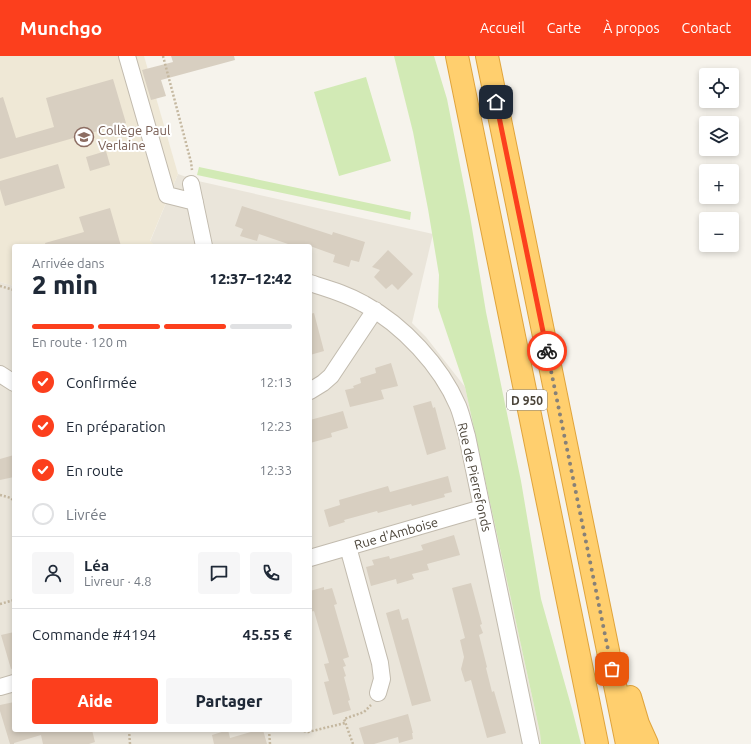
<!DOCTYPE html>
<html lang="fr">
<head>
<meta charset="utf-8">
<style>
	body { margin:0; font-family:Ubuntu,sans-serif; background:#f6f6f7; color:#1f2937; height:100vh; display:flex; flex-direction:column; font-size:15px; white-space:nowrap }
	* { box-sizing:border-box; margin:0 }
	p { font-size:13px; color:#747a83 }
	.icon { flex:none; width:22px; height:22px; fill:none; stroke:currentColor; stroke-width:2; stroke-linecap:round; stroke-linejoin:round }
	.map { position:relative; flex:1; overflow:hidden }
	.drawer { position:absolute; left:12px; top:188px; width:300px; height:488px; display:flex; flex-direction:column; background:#fff; border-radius:4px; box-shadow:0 2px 6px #0003 }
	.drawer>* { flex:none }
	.controls { position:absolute; left:699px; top:12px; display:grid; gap:8px }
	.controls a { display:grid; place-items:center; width:40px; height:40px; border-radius:4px; background:#fff; box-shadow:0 2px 6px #0003; font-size:20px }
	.pin { position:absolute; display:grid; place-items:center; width:34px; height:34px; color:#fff; margin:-17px; border-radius:8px; box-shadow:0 2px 6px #0006 }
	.courier { position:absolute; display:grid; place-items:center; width:40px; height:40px; margin:-20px; border:3px solid #fc3f1d; border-radius:50%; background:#fff; color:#222; box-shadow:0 1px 5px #0007 }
	.overview em { font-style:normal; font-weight:800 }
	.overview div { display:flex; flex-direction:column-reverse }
	.overview { display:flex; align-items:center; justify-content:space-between; height:68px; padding:0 20px }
	h1 { font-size:26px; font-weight:800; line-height:30px }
	.bar { display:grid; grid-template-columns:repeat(4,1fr); gap:6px 4px; align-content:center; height:48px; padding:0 20px }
	.bar i { height:5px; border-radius:3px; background:#e0e1e3 }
	.bar .current { background:#fc3f1d }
	.bar p { grid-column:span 4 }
	.line { display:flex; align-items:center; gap:10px; padding:0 20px; border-top:1px solid #e0e1e3 }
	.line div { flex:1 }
	.round { display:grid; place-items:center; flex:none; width:42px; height:42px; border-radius:4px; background:#f6f6f7 }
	ol { padding:0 20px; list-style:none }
	li { display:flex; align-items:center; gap:12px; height:44px }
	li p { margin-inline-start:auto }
	li .icon { padding:4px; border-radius:50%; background:#fc3f1d; color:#fff; stroke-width:4 }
	li:last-child { color:#747a83 }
	li i { width:22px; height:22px; border:2px solid #e0e1e3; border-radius:50% }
	.cta { display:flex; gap:8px; margin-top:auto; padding:8px 20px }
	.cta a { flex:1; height:46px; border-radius:4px; background:#fc3f1d; color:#fff; font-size:16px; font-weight:800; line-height:46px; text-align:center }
	.cta a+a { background:#f6f6f7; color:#1f2937 }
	header { display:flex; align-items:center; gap:24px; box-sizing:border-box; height:56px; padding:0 20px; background:#fc3f1d; color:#fff }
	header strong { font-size:19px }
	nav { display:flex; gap:22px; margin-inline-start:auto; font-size:14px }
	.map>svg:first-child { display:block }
</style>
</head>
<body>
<header>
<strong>Munchgo</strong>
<nav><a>Accueil</a><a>Carte</a><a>À propos</a><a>Contact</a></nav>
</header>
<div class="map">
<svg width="751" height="688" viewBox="0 0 751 688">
	<rect width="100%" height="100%" fill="#f6f3ec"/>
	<path fill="#eae5da" d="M178,118L198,125L433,178L412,267L426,281L465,331L540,677L541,688H0V226L14,230V674H310V190H156L150,186Z"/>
	<path fill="#efe8d6" d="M0,0H144L178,118L150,185L156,190H14V230L0,226Z"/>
	<path fill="#d2eab5" d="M394,0H434L447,43L470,160L486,256L521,425L541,543L572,653L581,688H541L540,677L465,331L438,251L439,219L428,153L413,76Z
		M366,21L391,105L339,120L314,36Z
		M199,111L411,156L410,164L197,119Z"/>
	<path fill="#d8cfc1" d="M171,0H234L235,4L161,24L166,40L151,44L142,14L173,6Z
		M113,23L126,67L0,103V42L3,41L16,82L54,71L46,42Z
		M106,95L110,109L90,115L86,101Z
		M58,108L65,132L5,150L0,133V125Z
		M242,150L332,179L333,176L365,186L359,206L351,204L349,211L333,206L335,199L310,190H287L288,188L259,178L257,185L240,180L243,173L235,170Z
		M110,152L121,190H46L45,187L84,176L79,161Z
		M388,194L413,218L398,234L392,228L386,233L374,221L380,214L372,211Z
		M314,257L324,295L310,299V258Z
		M391,307L398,330L381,334L384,343L350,351L345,334L354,332L353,330L361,327L360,322L376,317L375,312Z
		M431,345L433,352L435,351L446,393L427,399L413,350Z
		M343,355L348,372L331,377L332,381L310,387V364Z
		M14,399V421L0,424V403Z
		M448,420L452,436L444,438L445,441L412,450L411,448L378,457L377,455L344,464L345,466L329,471L324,454L340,449L339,444L388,430L390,436Z
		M454,479L460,499L427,508L429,514L412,518L414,523L397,528L396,523L371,530L366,511L374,509L372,504L389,500L390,503L423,494L421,489Z
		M471,527L482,568L480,569L483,577L479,579L487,611L486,612L492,636L494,635L506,677L487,682L471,624L465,626L461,613L464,601L460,584L465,582L452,532Z
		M324,531V534L332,532L337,548L334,549L349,601L343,603L346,610L343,611L346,620L344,621L350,644L348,645L351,654L333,659L324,626L329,625L324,608L329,607L314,555L310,556V535Z
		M399,553L402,564L408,562L431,645L412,650L386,557Z
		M14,576V612L11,613L1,579Z
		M14,646V674H92L95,686L89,688H43L41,679L14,687V688H10L0,655V649Z
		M408,658L413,677H412L413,683L399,687L398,681L374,688H364L359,672Z
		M228,674L230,682L258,674H263L267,688H214L212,679Z"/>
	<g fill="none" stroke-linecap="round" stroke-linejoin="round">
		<g stroke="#c2bbae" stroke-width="18">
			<path id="minor" d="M127,0L167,139L195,146
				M191,128L204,190
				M310,227C329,233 347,238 364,248C403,269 441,310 458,350C462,360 464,370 467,380L531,688
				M0,318L14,327
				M310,335L323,327L331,320L375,254
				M348,491L380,607L382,623L378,637
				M310,502L482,452
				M0,631L14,627"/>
		</g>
		<g stroke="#e0a43c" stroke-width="24">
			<path id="highway" d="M457,0L597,688
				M487,0L627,688
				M630,641L638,668L647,688"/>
		</g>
		<path stroke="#c4b79f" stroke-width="2.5" stroke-dasharray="2 2" stroke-linecap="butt" d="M163,0L191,106L192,114
			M0,230L14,234
			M0,439L11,442L14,445
			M0,548L14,544
			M129,674L130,688
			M269,674L270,688
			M300,674L308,676L345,667
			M353,688L344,663L364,656L371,649"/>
		<use href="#minor" stroke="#fff" stroke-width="16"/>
		<use href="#highway" stroke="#ffcf6e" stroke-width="22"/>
	</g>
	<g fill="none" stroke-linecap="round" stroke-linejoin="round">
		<path stroke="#878178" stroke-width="4" stroke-dasharray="0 7.2" d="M547,295L612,613"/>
		<path stroke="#fc3f1d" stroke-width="5" d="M496,46L547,295"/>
	</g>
	<defs>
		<g id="school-ring" transform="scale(1)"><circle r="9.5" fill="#fff" stroke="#8d6e63" stroke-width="1.5"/><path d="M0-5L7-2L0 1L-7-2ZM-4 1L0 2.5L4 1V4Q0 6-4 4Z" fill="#8d6e63"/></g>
	</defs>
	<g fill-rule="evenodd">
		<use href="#school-ring" x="84" y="81"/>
	</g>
	<g text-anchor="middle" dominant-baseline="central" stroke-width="4" stroke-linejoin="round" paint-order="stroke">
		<rect fill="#fff" stroke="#817c74" stroke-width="1" x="507" y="334" width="40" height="20" rx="3"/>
		<g font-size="12" font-weight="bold" fill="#4b4439">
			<text x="527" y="344">D 950</text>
		</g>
		<g font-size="13" fill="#785e54" stroke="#fff" text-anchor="start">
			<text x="98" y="74">Collège Paul<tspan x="98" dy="15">Verlaine</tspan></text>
		</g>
		<g font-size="13" fill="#4b4439" stroke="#fff">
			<text transform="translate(475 421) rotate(77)">Rue de Pierrefonds</text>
			<text transform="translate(396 477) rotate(-16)">Rue d'Amboise</text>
		</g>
	</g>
</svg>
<div class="controls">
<a><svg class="icon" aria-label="locate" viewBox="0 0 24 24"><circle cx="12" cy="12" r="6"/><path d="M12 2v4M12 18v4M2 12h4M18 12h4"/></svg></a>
<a><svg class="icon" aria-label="layers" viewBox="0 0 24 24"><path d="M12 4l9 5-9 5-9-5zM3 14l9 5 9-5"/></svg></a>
<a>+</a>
<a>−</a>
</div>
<div class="pin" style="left:612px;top:613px;background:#ea580c"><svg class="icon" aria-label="bag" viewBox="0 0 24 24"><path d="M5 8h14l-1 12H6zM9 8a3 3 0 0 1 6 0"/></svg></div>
<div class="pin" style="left:496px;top:46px;background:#1f2937"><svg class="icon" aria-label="home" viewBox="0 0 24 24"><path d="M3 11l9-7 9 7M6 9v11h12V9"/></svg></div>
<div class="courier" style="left:547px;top:295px"><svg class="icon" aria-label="bike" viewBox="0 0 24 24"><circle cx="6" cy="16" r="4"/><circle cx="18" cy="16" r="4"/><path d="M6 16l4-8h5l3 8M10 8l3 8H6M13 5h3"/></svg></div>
<section class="drawer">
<div class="overview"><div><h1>2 min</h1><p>Arrivée dans</p></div><em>12:37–12:42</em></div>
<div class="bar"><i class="current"></i><i class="current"></i><i class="current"></i><i></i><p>En route · 120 m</p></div>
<ol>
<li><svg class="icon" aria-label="check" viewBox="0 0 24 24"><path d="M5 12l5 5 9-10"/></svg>Confirmée<p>12:13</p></li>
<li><svg class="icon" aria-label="check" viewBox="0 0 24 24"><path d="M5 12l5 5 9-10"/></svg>En préparation<p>12:23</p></li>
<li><svg class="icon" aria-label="check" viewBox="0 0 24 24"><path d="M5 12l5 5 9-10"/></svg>En route<p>12:33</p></li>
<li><i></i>Livrée</li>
</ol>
<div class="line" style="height:72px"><a class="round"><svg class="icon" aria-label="person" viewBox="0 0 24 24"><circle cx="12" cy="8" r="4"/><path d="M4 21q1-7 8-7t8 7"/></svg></a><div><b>Léa</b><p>Livreur · 4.8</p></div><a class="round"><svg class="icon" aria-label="chat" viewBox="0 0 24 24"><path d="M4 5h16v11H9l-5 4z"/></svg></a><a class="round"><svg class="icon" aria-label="phone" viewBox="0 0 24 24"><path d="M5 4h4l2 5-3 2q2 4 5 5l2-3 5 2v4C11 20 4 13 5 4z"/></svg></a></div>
<div class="line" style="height:52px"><div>Commande #4194</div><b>45.55 €</b></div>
<div class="cta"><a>Aide</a><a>Partager</a></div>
</section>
</div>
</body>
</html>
